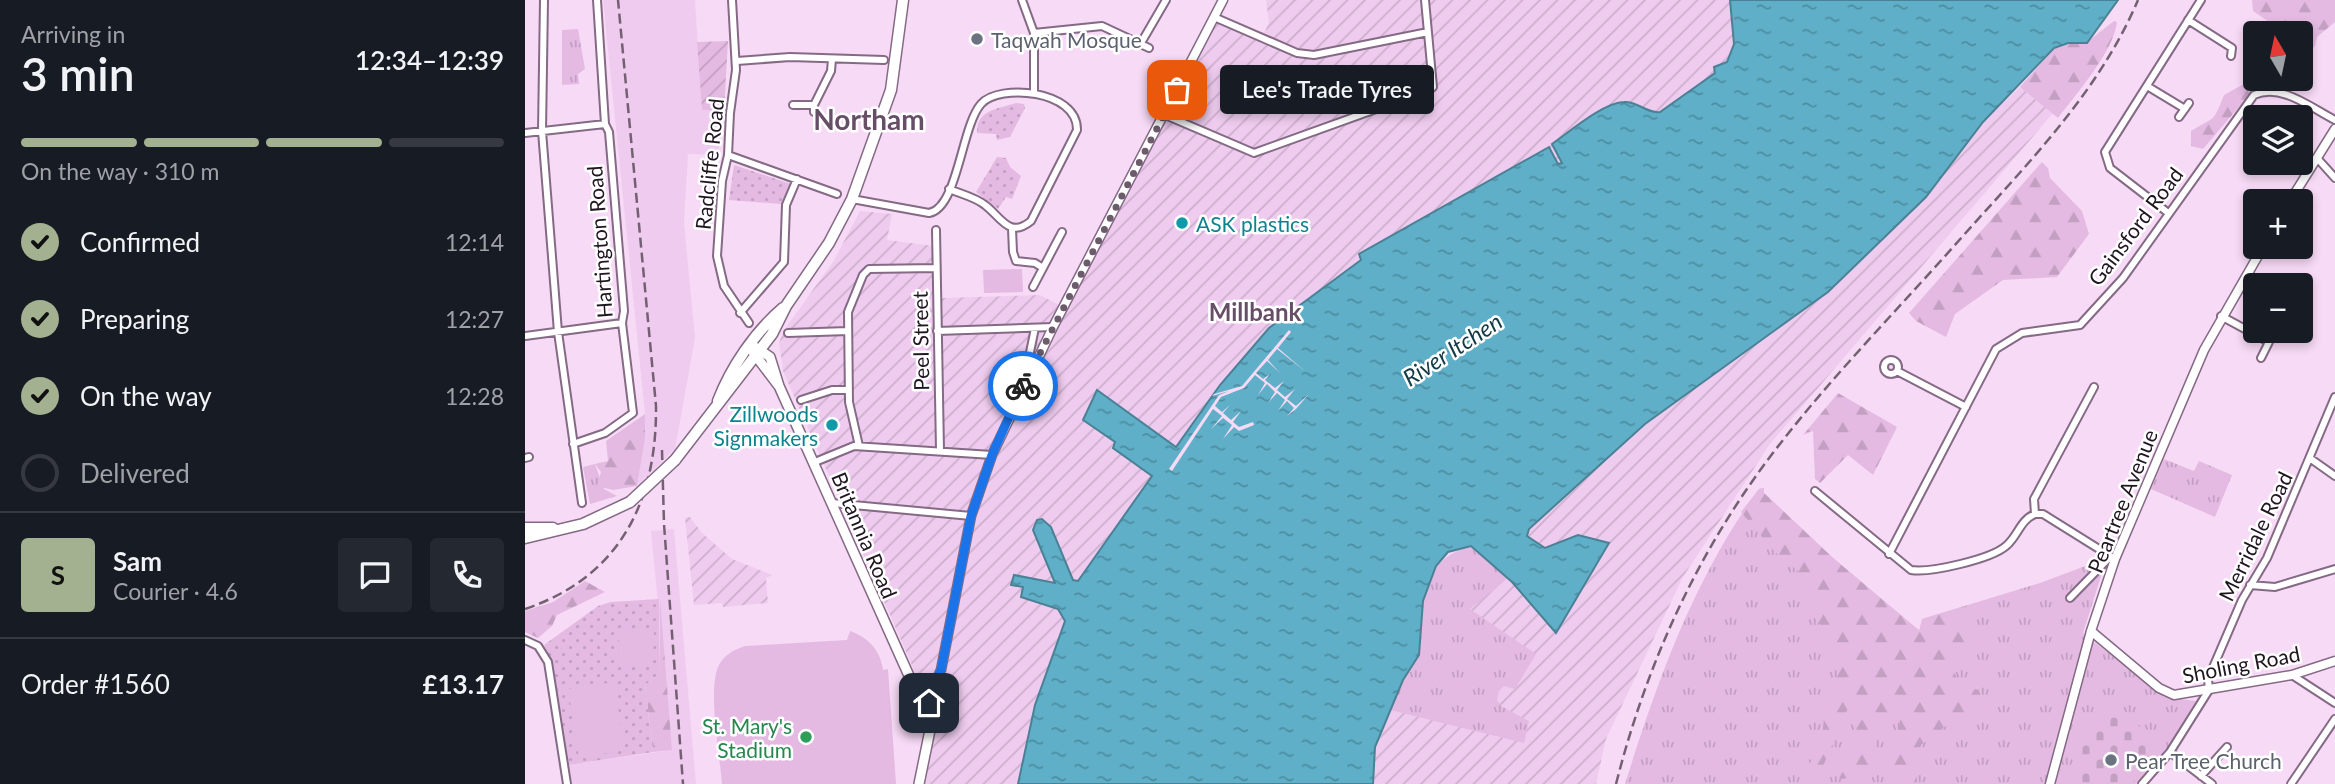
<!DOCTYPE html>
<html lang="en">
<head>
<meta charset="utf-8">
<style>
	body { margin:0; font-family:Lato,sans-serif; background:#242831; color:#f1f3f6; height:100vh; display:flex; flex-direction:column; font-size:26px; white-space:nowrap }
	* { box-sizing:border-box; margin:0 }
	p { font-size:23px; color:#9ea1a6 }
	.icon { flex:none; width:38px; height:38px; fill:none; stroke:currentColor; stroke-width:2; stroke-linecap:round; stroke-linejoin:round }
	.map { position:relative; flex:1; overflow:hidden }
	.side { display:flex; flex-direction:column; background:#171b24; width:525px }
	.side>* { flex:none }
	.needle { width:46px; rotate:351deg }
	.buttons { position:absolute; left:1718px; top:21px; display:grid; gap:14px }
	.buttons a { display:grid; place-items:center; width:70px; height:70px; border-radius:7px; background:#171b24; box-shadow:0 4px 10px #0003; font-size:35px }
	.pin { position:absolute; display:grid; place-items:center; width:60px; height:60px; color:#fff; margin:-30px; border-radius:14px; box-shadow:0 4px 10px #0006 }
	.courier { position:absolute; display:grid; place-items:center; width:70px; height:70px; margin:-35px; border:5px solid #1a73e8; border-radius:50%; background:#fff; color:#222; box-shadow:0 2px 9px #0007 }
	.bubble { position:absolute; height:49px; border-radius:7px; background:#171b24; box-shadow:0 4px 10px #0003; font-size:23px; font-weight:600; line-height:49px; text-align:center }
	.head em { font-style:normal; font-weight:600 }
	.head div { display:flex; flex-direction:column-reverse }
	.head { display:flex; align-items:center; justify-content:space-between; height:119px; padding:0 21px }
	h1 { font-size:46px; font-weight:600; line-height:52px }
	.bar { display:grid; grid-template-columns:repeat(4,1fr); gap:10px 7px; align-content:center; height:84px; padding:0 21px }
	.bar i { height:9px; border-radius:5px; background:#363941 }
	.bar .current { background:#a3b190 }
	.bar p { grid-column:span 4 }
	.line { display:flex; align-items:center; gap:18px; padding:0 21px; border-top:2px solid #363941 }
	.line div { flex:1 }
	.round { display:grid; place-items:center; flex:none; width:74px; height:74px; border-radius:7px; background:#242831 }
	ol { padding:0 21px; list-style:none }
	li { display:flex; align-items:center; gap:21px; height:77px }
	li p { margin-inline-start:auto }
	li .icon { padding:7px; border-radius:50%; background:#a3b190; color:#111; stroke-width:4 }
	li:last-child { color:#9ea1a6 }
	li i { width:38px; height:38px; border:4px solid #363941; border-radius:50% }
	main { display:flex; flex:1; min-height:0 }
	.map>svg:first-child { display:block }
</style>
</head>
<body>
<main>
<section class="side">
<div class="head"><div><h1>3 min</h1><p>Arriving in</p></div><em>12:34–12:39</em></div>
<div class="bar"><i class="current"></i><i class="current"></i><i class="current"></i><i></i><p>On the way · 310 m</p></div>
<ol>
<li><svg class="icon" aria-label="check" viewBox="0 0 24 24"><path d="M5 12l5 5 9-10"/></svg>Confirmed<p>12:14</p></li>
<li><svg class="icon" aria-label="check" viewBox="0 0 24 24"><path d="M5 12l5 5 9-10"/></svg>Preparing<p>12:27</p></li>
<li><svg class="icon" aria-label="check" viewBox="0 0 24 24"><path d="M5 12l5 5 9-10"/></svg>On the way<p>12:28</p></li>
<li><i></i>Delivered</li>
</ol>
<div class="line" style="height:126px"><b class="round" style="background:#a3b190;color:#111">S</b><div><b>Sam</b><p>Courier · 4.6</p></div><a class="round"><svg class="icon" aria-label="chat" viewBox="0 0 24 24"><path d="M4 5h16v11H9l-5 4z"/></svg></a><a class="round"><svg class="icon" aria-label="phone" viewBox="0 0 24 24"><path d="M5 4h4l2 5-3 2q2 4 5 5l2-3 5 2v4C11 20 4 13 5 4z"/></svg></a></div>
<div class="line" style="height:91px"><div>Order #1560</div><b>£13.17</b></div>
</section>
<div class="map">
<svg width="1810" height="784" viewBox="0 0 1810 784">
	<defs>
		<pattern id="industrial-furrows" width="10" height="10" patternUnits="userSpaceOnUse" patternTransform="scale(1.75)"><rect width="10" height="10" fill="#efccef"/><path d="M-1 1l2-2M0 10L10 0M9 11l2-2" fill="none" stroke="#cdaecd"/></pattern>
		<pattern id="grass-tufts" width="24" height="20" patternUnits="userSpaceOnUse" patternTransform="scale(1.75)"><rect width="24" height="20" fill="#e4bae3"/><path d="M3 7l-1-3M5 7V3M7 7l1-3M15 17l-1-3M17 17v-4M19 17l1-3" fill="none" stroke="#c39fc2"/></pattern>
		<pattern id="forest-firs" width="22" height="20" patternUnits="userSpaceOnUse" patternTransform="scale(1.75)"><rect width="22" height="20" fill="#e4bae3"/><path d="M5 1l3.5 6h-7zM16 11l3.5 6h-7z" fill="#c39fc2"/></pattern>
		<pattern id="cemetery-stones" width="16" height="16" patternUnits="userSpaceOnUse" patternTransform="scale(1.75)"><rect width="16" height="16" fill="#e4bae3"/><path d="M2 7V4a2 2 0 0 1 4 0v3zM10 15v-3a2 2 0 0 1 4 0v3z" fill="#c39fc2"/></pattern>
		<pattern id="park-dots" width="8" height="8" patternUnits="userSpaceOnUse" patternTransform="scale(1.75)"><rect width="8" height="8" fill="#e4bae3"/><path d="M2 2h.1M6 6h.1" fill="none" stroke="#c39fc2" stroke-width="1.8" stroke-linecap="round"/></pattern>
		<pattern id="garden-furrows" width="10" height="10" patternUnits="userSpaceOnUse" patternTransform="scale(1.75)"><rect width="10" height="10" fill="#e4bae3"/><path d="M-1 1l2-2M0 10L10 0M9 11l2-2" fill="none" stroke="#c39fc2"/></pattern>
		<pattern id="water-ripples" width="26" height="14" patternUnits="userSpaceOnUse" patternTransform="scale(1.75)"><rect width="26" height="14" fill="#5eafc7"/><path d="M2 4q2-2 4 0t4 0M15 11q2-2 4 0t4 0" fill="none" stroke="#4d8da1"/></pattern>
	</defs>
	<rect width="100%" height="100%" fill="#f7daf6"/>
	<path fill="#efccef" d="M78,0H170L177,110L199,111L193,155L163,154L159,223L170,338L150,449L112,486L120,439V414Z
		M149,529L171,784H46L43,765L147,750L126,531Z"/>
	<path fill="url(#industrial-furrows)" d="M741,0H1205L1209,44L1202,62L1189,67L1190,73L1135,112H1126L1110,103L1081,108L1027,144L1038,162L1034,165L1023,147L834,254L836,260L744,328L695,385L651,447L572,391L559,420L590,442L589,448L627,476L553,581L549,580L526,527L530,584L498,587L496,597L533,609L540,621L510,705L493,784H400L419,688L393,679L258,371L254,343L259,330L308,262L335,211L367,214L362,240L416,247L417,298L515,295L536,306L685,14L739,33L744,23Z
		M1495,87L1528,113L1245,444L1158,577L1081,739L1071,784H848L850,747L878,680L894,655L898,601L946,546L987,582L1030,632L1053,535L1020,548L1002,536L1004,529L1120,424L1303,292L1458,122Z
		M165,517L177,533L207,559L247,575L241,578L243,603L198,607L197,603L169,605L160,518Z"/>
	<path fill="url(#grass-tufts)" d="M53,29L60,69L53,74L54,84L37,85V30Z
		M1639,459L1669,471L1674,461L1707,475L1690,517L1626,489Z
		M70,464L79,489L92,496L65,504L58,467Z
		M1239,488V493L1307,557L1395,631L1397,619L1515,583L1571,562L1578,570L1558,633L1640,697L1671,701L1642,748L1611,784H1100C1133,679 1169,578 1234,489Z
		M946,546L983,578L945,609L1011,654L990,689L979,686L974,691L972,700L976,706L1004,721L999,743L865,710C869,700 873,689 878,680C882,671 892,662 894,652C903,606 888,563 946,546Z"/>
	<path fill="url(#forest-firs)" d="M1727,0H1810V22L1792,37L1790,46L1776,61V33H1760L1728,11Z
		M1589,21L1592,22C1589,51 1551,94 1533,118L1495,87L1529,48L1543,43L1562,42Z
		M1731,71V79H1748L1725,94L1678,149L1666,146V131C1692,115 1687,124 1699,95L1728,79Z
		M1517,162L1523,168L1525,178L1557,211L1564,234L1532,277L1478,280L1430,314L1421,337L1391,321L1384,313Z
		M1313,393L1372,427L1348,475L1323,455L1295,483L1290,479L1288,431L1278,435Z
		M120,414V439L112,486L88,490L72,486L76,472L70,464L83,461L81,441Z
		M1239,488V493L1307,557L1394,631L1397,619L1440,606L1450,645L1435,657L1429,672L1433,680L1454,691C1465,721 1439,717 1423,725C1413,730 1400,742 1391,749L1392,784H1383L1384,777L1368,776C1354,756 1377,737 1375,716L1358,721C1343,751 1358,767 1318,779L1310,776V768L1333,742L1330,722L1335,704L1331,699H1327L1298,766L1286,769L1285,763L1296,745L1300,710L1314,672L1313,661L1305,653L1295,624L1285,613L1287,597L1273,571L1249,551L1216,512L1234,489Z
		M60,581L80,592L32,615L27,626L13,638L0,632V611L28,602Z
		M135,598L147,750L128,752L120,685L134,674Z"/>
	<path fill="url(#cemetery-stones)" d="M1585,717L1603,718L1622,730C1625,752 1620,767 1607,784H1556C1549,752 1549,726 1585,717Z"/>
	<path fill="url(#park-dots)" d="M491,103L499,104L500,108L485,137L472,140L471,134L452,133C451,110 473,109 491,103Z
		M472,157L481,158L485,167L496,176L487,199L481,197L473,209L451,192Z
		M209,165L266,184L257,204L204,200Z
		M134,599V674L120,685L128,752L43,765L25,658L19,645L73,606L86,602Z"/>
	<path fill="url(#garden-furrows)" d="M203,41L199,111L177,110L172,42Z"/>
	<path fill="#e4bae3" d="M497,269L498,292L459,293L458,270Z
		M94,630L129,631L128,665L93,664Z
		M325,631C344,638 355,650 358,670L363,669L371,784H197C195,756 182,688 194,665C200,654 209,650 220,646L322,640Z
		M89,682L100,750L54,758L43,689Z"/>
	<path fill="url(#water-ripples)" stroke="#4b8195" stroke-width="2" d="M1205,0H1593L1562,43H1543L1529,48L1458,122L1401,197L1303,292L1120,424L1004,529L1002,536L1020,548L1053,535L1084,543L1031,633L987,582L946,546L923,552L911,566L898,601L894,655L878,680L850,747L848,784H493L510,705L540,621L533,609L496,597L498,587L486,585L489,575L530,583L508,530L512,520L517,519L526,527L548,580L553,581L627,476L588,448L590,442L558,420L572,390L651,447L695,385L744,328L836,260L834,254L1024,147L1033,164L1037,163L1027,144C1043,133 1079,102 1099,102C1113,101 1122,114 1135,112L1190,73L1189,67L1202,62L1209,44Z"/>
	<path fill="#f7daf6" d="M764,330L766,332L753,348L781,372L752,349L743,360L755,373L742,361L731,373L738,379L745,374L740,380L750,388L759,381L752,390L760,397L770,389L762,399L771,406L784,394L771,409L762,416L769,408L762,401L753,411L760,400L752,393L743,403L750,392L742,384L733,395L740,383L730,375L719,388L696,397L690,406L697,412L705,405L698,413L706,420L716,411L708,422L714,427L728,422L729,425L714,431L709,427L698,439L707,425L698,418L686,429L697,416L688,409L647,471L644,469L694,395L704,391L687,396L689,394L717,386Z"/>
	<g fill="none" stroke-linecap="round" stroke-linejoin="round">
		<g stroke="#846a84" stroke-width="10">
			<path id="minor" d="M19,0L17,131L33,332L57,503
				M207,0L211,70L205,113L203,155L197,181L192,256L199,286L224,323
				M497,0L509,33V92
				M689,17L772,53L789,55L903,32
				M1663,20L1707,48L1706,56
				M509,33L577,26L624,48
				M616,43L641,0
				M212,61L265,57L359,60
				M1622,86L1660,109
				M268,105H289V112
				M289,105L306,71L307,59
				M640,115L729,153L904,90L908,87L900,0
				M1654,117L1664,103
				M0,133L80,124
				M203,155L312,194
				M1792,158L1810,178
				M327,199L404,213C433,208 436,127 456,104C474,83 553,90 552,130L506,221C484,239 476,217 460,205C450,197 436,194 424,189
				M1642,212L1585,168L1580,152L1676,0
				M487,229L488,252L491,261L510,263L518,268
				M411,230L415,450
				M508,287L537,232
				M215,313L259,262L261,205L272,179
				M1696,316L1744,342L1736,358
				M412,331L528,327
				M263,333L323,331
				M0,336L97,323
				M1359 367a7 7 0 1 1 14 0a7 7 0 1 1-14 0Z
				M1372,371L1441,407
				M498,386L510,328
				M276,400L307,390H323
				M48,444L80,433L108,413L97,323L99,311L84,132L80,124L72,0
				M334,446L324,402L323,312L338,275L344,269L411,268
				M0,458L4,457
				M1786,459L1810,476
				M290,462L329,446L467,455
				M1290,491L1386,570C1406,573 1466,559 1481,546C1493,536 1495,520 1510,514
				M307,503L446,516
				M1510,514L1509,499L1569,387
				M1510,514H1518L1590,559
				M1364,554L1471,349L1497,333L1555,325L1598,278L1729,95C1757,83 1786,108 1810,120
				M1725,585L1750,587L1810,569
				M1545,598L1585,557
				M0,640L13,646L23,662L42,784
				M1767,675L1810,703
				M1645,752L1687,784
				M1676,776L1702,747
				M1617,784L1645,752L1684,690L1683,679L1717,600L1742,558L1810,397
				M1766,784L1810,719"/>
		</g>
		<g stroke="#846a84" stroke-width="11">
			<path id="tertiary" d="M1765,201L1810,129
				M1566,631L1634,688L1649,695L1767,675L1810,661
				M401,692L409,685L416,670L446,516L467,455L528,327L698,0
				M1525,784L1566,631L1590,559L1679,350L1738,247"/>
		</g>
		<g stroke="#846a84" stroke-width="12">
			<path id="secondary" d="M230,347L245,357L254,386L385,678L401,692L405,730L394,784
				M228,352L253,385"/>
		</g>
		<g stroke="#846a84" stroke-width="13">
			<path id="primary" d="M193,401C206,367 230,332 258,308
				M150,460L247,334L261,306L304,243L327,199L366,90L378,0
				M0,528H28
				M0,538L58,524L105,502"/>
		</g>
		<use href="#minor" stroke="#fff" stroke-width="6"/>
		<use href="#tertiary" stroke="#fff" stroke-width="8"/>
		<use href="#secondary" stroke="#fff" stroke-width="9"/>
		<use href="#primary" stroke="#fff" stroke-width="10"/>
		<path stroke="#736172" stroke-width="2.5" stroke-dasharray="10 5" stroke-linecap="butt" d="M137,450L139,524L158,784
			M0,609C95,577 132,501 131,406L93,0
			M1091,784C1120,670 1167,564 1236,469C1296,387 1370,313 1437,237C1503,163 1574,92 1613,0"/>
		<g stroke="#846a84" stroke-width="13" stroke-linecap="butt">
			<path id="primary-bridge" d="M105,502L150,460"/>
		</g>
		<use href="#primary-bridge" stroke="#fff" stroke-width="10"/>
	</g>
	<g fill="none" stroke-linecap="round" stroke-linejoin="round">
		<path stroke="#6b5b6b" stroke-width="7" stroke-dasharray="0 12.6" d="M498,386L652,90"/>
		<path stroke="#1a73e8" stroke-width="9" d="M404,703L401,692L409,685L416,670L446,516L467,455L498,386"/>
	</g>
	<g fill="#6b7280" stroke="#fff" stroke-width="2.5">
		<circle cx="452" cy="39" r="7"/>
		<circle cx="1586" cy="760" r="7"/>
	</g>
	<g fill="#0f9aa8" stroke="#fff" stroke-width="2.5">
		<circle cx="657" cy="223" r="7"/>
		<circle cx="307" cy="425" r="7"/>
	</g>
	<circle fill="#2e9e5b" stroke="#fff" stroke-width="2.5" cx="281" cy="737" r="7"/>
	<g text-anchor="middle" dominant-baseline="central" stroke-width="5" stroke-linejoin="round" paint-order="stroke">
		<g font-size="21" fill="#5b616d" stroke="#fff" text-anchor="start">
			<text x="466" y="39">Taqwah Mosque</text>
			<text x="1600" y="760">Pear Tree Church</text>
		</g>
		<g font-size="21" fill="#201620" stroke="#fff">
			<text transform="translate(184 164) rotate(-84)">Radcliffe Road</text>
			<text transform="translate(1610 226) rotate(-53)">Gainsford Road</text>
			<text transform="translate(74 242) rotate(-94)">Hartington Road</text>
			<text transform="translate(395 341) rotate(-91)">Peel Street</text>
			<text transform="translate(1597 501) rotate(-68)">Peartree Avenue</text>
			<text transform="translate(340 535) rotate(67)">Britannia Road</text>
			<text transform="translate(1730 536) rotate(-64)">Merridale Road</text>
			<text transform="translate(1716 664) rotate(-11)">Sholing Road</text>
		</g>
		<g font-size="21" fill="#0d838f" stroke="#fff" text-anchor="start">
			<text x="671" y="223">ASK plastics</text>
			<text x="293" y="413" text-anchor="end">Zillwoods<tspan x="293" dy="24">Signmakers</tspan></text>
		</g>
		<g font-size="21" fill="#27864d" stroke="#fff" text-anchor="end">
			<text x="267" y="725">St. Mary's<tspan x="267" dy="24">Stadium</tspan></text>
		</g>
		<g font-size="23" font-style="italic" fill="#143a45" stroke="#fff">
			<text transform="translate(927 349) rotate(-33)">River Itchen</text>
		</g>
		<g font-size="24" font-weight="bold" fill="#674e67" stroke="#fff">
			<text x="730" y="311">Millbank</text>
		</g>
		<g font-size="28" font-weight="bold" fill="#674e67" stroke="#fff">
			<text x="344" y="119">Northam</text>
		</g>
	</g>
</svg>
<div class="buttons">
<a><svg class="needle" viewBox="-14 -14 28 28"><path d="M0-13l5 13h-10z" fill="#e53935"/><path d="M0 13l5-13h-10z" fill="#9ea1a6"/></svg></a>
<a><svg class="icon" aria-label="layers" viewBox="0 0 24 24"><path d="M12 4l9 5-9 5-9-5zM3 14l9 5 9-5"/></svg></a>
<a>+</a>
<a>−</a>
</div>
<div class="pin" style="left:652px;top:90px;background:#ea580c"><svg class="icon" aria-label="bag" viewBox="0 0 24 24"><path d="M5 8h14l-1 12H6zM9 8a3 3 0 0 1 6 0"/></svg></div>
<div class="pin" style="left:404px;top:703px;background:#1f2937"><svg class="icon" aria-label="home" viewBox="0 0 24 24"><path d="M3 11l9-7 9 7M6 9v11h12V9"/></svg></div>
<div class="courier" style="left:498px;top:386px"><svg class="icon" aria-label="bike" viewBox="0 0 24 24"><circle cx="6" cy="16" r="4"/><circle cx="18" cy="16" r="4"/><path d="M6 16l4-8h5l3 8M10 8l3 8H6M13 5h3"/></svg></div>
<div class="bubble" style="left:695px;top:65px;width:214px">Lee's Trade Tyres</div>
</div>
</main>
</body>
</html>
